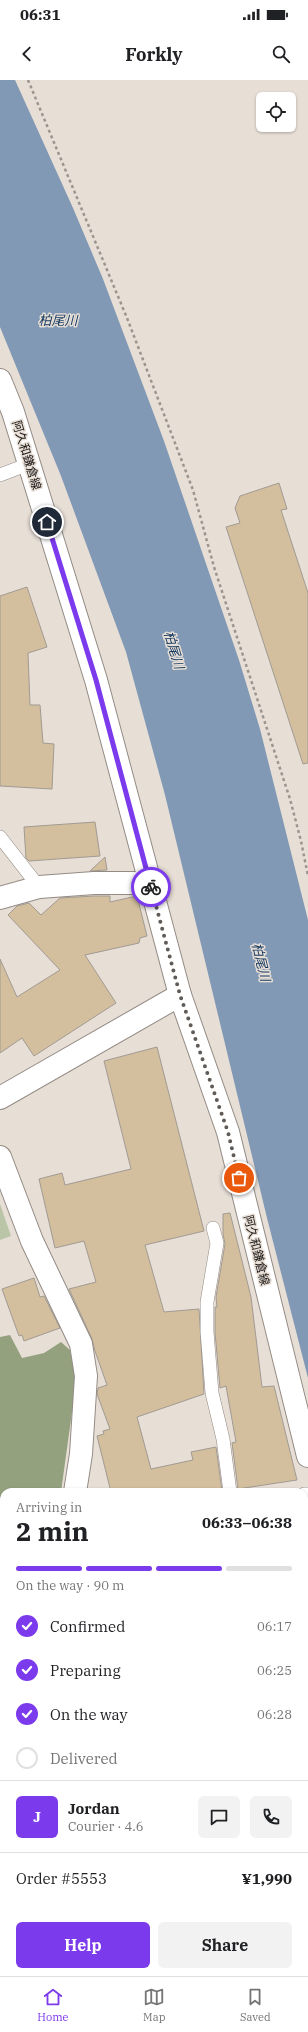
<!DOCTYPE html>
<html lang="en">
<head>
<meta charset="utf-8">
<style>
	body { margin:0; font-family:"IBM Plex Serif","Noto Sans JP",serif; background:#f2f2f2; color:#202124; height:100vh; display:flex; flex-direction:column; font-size:15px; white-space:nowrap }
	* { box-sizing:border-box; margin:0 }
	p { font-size:13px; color:#757577 }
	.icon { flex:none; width:22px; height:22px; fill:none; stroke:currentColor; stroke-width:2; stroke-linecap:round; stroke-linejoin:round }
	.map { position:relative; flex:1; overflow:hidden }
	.details { position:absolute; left:0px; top:1408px; width:308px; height:488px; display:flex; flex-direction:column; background:#fff; border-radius:12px 12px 0 0; box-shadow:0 1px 3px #0004 }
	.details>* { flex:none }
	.fabs { position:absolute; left:256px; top:12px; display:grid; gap:8px }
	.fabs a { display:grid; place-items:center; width:40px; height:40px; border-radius:6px; background:#fff; box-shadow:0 1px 3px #0004; font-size:20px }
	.pin { position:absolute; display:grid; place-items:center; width:34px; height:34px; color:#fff; margin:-17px; border:2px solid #fff; border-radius:50%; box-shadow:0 1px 4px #0007 }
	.courier { position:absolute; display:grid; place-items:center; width:40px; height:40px; margin:-20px; border:3px solid #7c3aed; border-radius:50%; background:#fff; color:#222; box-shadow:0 1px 5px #0007 }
	.headline em { font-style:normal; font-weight:700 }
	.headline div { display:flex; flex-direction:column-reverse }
	.headline { display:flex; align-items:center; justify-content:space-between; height:68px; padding:0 16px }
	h1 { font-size:26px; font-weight:700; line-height:30px }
	.bar { display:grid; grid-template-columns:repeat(4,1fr); gap:6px 4px; align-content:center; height:48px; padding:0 16px }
	.bar i { height:5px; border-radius:3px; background:#e0e0e0 }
	.bar .active { background:#7c3aed }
	.bar p { grid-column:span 4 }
	.line { display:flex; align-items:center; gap:10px; padding:0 16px; border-top:1px solid #e0e0e0 }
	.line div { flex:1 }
	.round { display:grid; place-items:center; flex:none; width:42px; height:42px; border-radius:6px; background:#f2f2f2 }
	ol { padding:0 16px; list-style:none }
	li { display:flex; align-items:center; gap:12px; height:44px }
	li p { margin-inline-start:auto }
	li .icon { padding:4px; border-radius:50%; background:#7c3aed; color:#fff; stroke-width:4 }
	li:last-child { color:#757577 }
	li i { width:22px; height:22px; border:2px solid #e0e0e0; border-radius:50% }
	.button { display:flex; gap:8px; margin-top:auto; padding:8px 16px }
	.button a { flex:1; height:46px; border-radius:6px; background:#7c3aed; color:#fff; font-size:16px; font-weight:700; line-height:46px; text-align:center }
	.button a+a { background:#f2f2f2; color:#202124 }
	.status { display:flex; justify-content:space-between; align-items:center; height:28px; padding:0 20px; background:#fff; direction:ltr }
	.status svg { height:11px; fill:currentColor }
	header { display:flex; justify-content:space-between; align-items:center; height:52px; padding:0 16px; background:#fff; font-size:18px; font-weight:700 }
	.menu { display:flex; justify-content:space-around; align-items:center; height:56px; border-top:1px solid #e0e0e0; background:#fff; font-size:11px; color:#757577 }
	.menu a { display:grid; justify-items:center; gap:2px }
	.menu .active { color:#7c3aed }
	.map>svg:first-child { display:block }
</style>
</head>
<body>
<div class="status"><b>06:31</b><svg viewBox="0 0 49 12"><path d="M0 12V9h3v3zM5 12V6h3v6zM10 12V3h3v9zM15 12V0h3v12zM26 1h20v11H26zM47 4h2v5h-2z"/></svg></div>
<header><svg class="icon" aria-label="back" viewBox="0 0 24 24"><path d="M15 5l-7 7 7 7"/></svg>Forkly<svg class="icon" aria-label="search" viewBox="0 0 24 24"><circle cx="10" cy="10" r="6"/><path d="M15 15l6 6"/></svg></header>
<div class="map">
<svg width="308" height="1896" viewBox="0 0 308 1896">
	<rect width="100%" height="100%" fill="#e7ded6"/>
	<path fill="#bac5a8" d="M0,1124L11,1156L0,1160Z"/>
	<path fill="#94a17f" d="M10,1255L22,1278L44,1273L61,1262L70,1270L76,1303L61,1412H4V1841H0V1257Z
		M67,1892H234V1896H68Z"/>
	<path fill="#8199b5" d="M0,0H15L73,128L103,199L164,361L239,580L260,649L308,840V1298L267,1138L165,715L126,572L61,396L0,247Z"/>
	<path fill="#d3be9d" stroke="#a19b93" d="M279,403L287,429L281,430L308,513V683L303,684L226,447L240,443L235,428L240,416Z
		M27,507L47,567L28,573L30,625H40L43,663L54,664L52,709L0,706V516Z
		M95,742L100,776L29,781L26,778L24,747Z
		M105,777L107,790L90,791Z
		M94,816H110V822L137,816L147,856L140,858L139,863L85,875L116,923L34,976L22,958L0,973V879L17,917L60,890L8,835L17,826L29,823L41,835L60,818Z
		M157,967L204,1151L145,1165L164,1232L199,1229L204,1314L137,1337L151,1389L193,1380L191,1372L216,1367L222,1411L212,1412H111L97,1356L104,1354L103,1351L110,1349L97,1314L98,1308L107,1305L95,1271L92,1259L69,1209L96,1202L84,1161L55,1168L39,1099L62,1093L65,1105L131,1089L104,981Z
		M230,1133L251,1217L262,1307L274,1306L297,1400L238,1409L232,1363L236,1362L226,1306L220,1308L215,1252V1227H217L216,1217L225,1164L223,1154V1134Z
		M34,1198L40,1217L44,1216L60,1248L24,1261L22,1255L19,1256L2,1209Z"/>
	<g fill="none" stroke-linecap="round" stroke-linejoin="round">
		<g stroke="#938b84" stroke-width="14">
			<path id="service" d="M0,395L29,384
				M0,757L39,807
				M213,1148L217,1163L207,1222V1252L212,1313L223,1359L230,1412
				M304,1414H308"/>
		</g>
		<g stroke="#938b84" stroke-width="24">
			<path id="minor" d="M0,818L39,807L94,803H150
				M0,1018L180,915
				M0,1077L32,1161L81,1264L86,1296L81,1374L75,1412
				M304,1810L308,1811
				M240,1896V1892"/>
		</g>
		<g stroke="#938b84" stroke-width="24">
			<path id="secondary" d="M0,300L13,332L96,600L180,915L228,1052L308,1376"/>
		</g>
		<path stroke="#9c958f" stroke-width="2.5" stroke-dasharray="3 3" stroke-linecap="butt" d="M28,0L127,238L193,410L214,487L290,719L301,761L308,796
			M0,1675L4,1679
			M2,1710L4,1713
			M0,1756L4,1760
			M0,1832L4,1833
			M91,1896L93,1892"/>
		<use href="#service" stroke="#fff" stroke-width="13"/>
		<use href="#minor" stroke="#fff" stroke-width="22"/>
		<use href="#secondary" stroke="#fff" stroke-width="22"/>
	</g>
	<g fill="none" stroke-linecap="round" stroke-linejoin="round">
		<path stroke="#605b57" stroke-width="4" stroke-dasharray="0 7.2" d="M151,807L180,915L228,1052L239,1098"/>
		<path stroke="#7c3aed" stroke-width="5" d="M47,442L96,600L151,807"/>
	</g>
	<g text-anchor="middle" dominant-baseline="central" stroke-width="3" stroke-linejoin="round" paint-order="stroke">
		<g font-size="12" fill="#181512" stroke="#e7ded6">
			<text transform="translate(27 375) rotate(73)">阿久和鎌倉線</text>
			<text transform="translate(257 1170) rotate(76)">阿久和鎌倉線</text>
		</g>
		<g font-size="13" font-style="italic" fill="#153b61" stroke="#e7ded6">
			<text x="58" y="240">柏尾川</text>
			<text transform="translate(174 570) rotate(73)">柏尾川</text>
			<text transform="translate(261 882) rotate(76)">柏尾川</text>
		</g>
	</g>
</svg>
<div class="fabs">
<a><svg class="icon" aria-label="locate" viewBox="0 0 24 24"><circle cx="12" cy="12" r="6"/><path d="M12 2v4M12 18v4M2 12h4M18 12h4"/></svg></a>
</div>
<div class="pin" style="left:239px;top:1098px;background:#ea580c"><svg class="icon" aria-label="bag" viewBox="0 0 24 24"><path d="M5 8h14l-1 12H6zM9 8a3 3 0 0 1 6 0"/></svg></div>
<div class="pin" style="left:47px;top:442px;background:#1f2937"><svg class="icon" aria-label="home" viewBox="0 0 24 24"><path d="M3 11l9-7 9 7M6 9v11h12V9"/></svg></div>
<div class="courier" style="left:151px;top:807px"><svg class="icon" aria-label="bike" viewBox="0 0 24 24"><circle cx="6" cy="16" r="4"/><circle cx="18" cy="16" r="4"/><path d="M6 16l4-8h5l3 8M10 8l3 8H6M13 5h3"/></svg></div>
<section class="details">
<div class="headline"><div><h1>2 min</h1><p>Arriving in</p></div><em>06:33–06:38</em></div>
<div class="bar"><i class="active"></i><i class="active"></i><i class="active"></i><i></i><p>On the way · 90 m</p></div>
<ol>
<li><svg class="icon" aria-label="check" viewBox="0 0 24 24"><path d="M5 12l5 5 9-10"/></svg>Confirmed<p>06:17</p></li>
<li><svg class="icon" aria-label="check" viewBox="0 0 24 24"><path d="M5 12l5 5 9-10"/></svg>Preparing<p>06:25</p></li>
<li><svg class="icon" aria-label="check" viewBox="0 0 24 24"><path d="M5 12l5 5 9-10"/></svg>On the way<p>06:28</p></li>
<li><i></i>Delivered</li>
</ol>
<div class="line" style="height:72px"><b class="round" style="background:#7c3aed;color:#fff">J</b><div><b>Jordan</b><p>Courier · 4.6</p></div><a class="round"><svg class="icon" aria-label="chat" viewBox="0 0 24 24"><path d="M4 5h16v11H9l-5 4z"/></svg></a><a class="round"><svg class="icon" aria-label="phone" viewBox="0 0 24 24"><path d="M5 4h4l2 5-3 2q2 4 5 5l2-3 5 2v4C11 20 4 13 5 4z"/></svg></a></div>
<div class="line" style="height:52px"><div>Order #5553</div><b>¥1,990</b></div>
<div class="button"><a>Help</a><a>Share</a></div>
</section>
</div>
<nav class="menu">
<a class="active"><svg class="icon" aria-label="home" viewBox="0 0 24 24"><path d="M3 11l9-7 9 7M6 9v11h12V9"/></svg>Home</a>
<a><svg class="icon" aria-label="map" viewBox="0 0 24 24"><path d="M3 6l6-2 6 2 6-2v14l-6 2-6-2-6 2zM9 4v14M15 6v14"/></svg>Map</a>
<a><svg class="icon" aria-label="saved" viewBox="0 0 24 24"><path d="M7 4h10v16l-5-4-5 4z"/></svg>Saved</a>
</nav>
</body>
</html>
